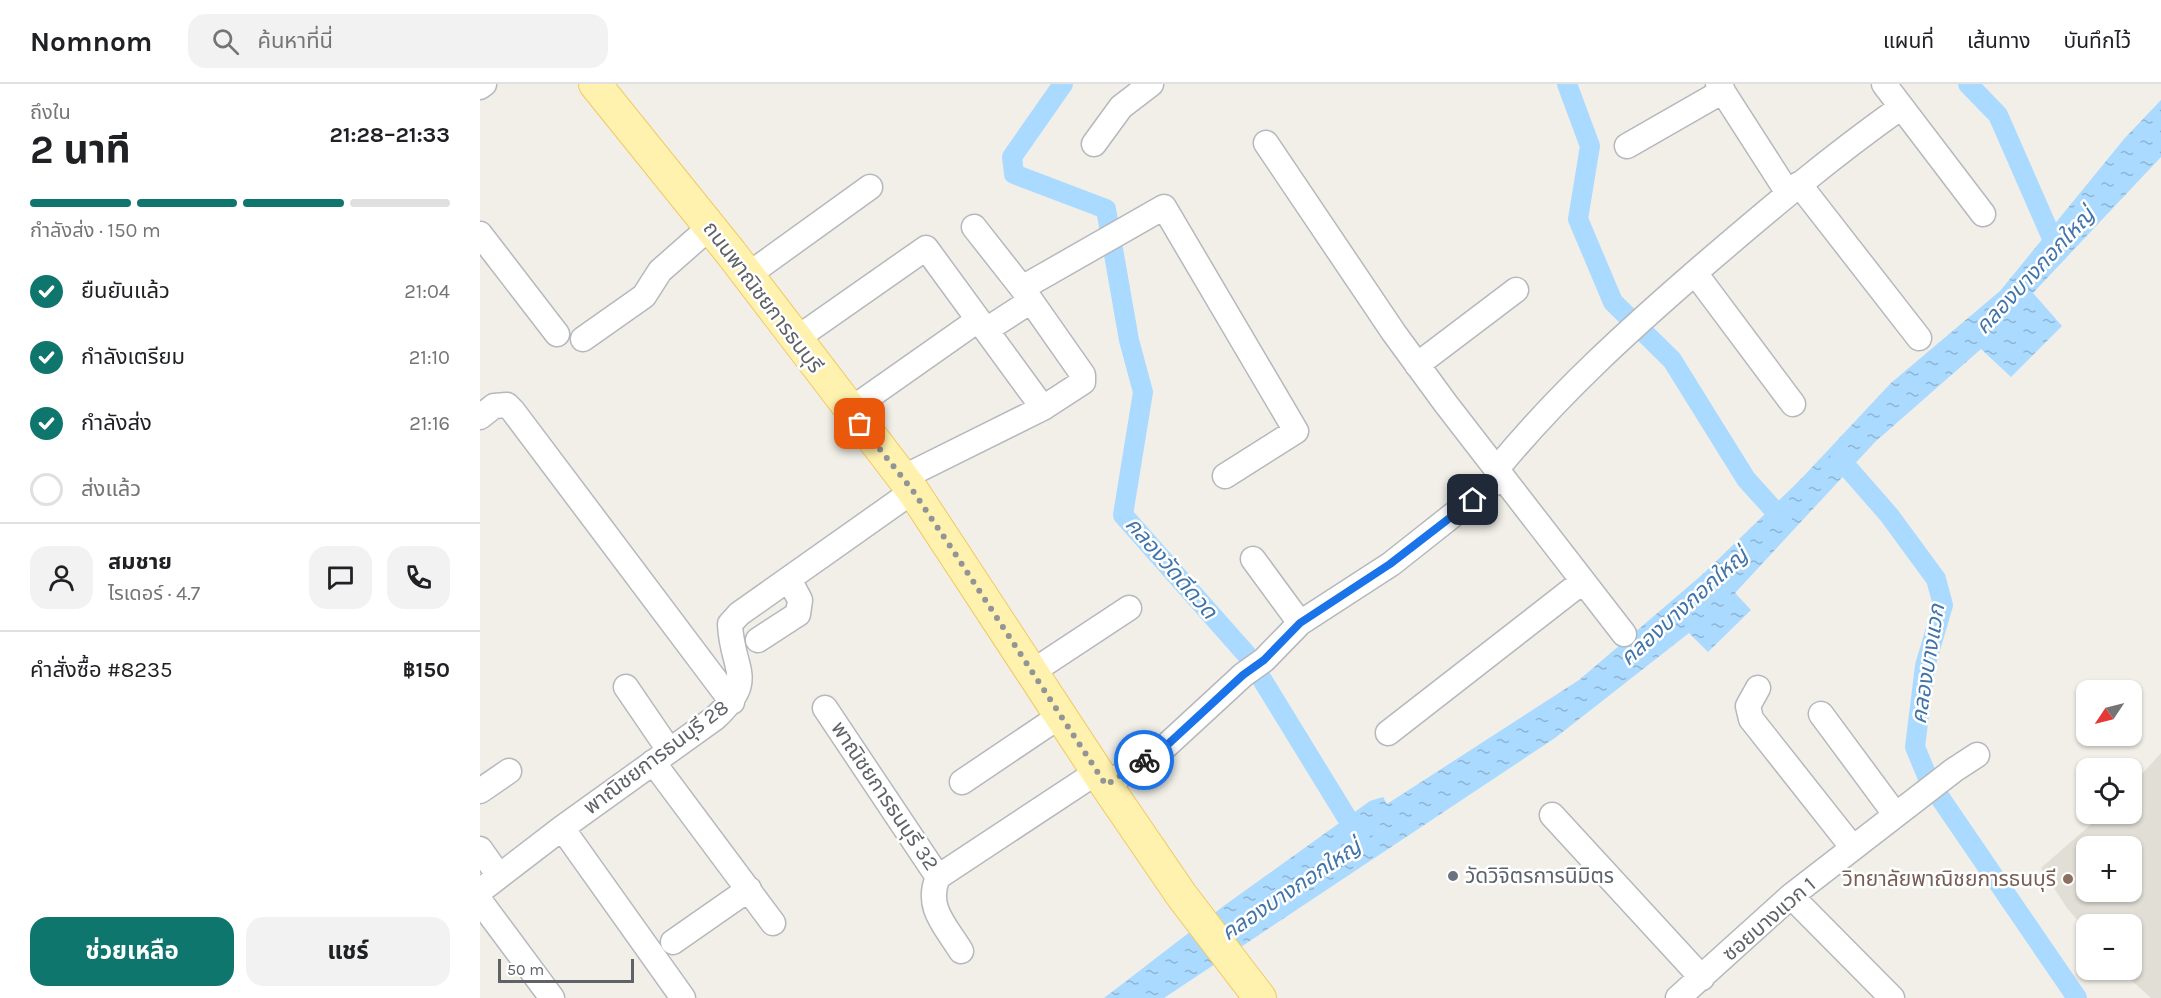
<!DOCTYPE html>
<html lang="th">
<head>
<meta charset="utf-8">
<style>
	body { margin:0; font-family:Karla,"Noto Sans Thai",sans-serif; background:#f2f2f2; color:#202124; height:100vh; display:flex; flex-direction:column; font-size:22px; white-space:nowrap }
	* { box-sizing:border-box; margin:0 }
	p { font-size:20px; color:#757577 }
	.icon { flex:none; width:33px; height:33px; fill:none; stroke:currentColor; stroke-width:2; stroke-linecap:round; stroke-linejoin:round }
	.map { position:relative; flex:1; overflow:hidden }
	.side { display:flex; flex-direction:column; background:#fff; width:480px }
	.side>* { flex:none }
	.needle { width:39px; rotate:235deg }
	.tools { position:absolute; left:1596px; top:596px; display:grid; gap:12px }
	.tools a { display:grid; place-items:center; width:66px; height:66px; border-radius:12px; background:#fff; box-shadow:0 2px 4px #0004; font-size:30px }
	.scale { position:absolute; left:18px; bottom:15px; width:136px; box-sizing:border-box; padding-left:6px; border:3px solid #5f6368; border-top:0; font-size:16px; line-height:21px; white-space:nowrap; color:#5f6368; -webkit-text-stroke:4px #fff; paint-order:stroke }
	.pin { position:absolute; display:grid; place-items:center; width:51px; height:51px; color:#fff; margin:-26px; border-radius:12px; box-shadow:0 3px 9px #0006 }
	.courier { position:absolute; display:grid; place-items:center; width:60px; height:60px; margin:-30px; border:4px solid #1a73e8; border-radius:50%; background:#fff; color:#222; box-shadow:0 2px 8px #0007 }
	.overview em { font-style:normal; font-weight:700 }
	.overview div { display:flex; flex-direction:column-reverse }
	.overview { display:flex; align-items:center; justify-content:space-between; height:102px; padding:0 30px }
	h1 { font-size:39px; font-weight:700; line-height:45px }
	.bar { display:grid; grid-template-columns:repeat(4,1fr); gap:9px 6px; align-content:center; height:72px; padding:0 30px }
	.bar i { height:8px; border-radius:4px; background:#e0e0e0 }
	.bar .current { background:#0f766e }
	.bar p { grid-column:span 4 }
	.line { display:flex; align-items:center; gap:15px; padding:0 30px; border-top:2px solid #e0e0e0 }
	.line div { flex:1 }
	.round { display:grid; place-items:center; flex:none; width:63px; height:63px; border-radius:18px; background:#f2f2f2 }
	ol { padding:0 30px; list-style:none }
	li { display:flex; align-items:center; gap:18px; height:66px }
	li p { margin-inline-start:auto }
	li .icon { padding:6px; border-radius:50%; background:#0f766e; color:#fff; stroke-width:4 }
	li:last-child { color:#757577 }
	li i { width:33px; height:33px; border:3px solid #e0e0e0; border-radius:50% }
	.cta { display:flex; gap:12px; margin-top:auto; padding:12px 30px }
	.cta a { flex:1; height:69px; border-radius:18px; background:#0f766e; color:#fff; font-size:24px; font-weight:700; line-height:69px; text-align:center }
	.cta a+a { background:#f2f2f2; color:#202124 }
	header { display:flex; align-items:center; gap:36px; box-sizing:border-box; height:84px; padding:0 30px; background:#fff; border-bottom:2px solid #e0e0e0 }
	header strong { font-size:28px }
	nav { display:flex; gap:33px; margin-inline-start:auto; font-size:21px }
	.search { width:420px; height:54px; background:#f2f2f2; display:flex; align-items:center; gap:15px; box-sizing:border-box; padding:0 21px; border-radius:18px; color:#757577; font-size:22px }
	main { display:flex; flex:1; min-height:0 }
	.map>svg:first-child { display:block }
</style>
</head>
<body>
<header>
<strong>Nomnom</strong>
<div class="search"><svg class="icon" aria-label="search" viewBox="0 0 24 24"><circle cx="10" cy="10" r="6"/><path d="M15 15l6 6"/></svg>ค้นหาที่นี่</div>
<nav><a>แผนที่</a><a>เส้นทาง</a><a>บันทึกไว้</a></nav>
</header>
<main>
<section class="side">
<div class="overview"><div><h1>2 นาที</h1><p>ถึงใน</p></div><em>21:28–21:33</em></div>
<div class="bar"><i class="current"></i><i class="current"></i><i class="current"></i><i></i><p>กำลังส่ง · 150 m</p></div>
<ol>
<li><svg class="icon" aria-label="check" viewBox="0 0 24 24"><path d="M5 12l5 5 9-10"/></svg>ยืนยันแล้ว<p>21:04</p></li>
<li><svg class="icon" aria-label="check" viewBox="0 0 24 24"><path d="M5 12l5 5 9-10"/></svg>กำลังเตรียม<p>21:10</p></li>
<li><svg class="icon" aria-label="check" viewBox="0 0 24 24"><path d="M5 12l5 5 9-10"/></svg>กำลังส่ง<p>21:16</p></li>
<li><i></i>ส่งแล้ว</li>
</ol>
<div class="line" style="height:108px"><a class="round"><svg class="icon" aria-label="person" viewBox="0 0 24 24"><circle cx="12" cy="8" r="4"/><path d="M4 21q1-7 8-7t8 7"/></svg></a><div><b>สมชาย</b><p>ไรเดอร์ · 4.7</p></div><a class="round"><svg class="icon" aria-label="chat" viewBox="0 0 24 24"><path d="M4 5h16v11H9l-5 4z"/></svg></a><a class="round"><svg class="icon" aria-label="phone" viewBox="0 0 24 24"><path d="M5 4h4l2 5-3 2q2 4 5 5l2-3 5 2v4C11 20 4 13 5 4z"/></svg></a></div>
<div class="line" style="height:78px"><div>คำสั่งซื้อ #8235</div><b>฿150</b></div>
<div class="cta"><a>ช่วยเหลือ</a><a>แชร์</a></div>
</section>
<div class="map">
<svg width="1681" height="914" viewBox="0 0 1681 914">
	<defs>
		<pattern id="water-ripples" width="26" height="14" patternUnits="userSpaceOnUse" patternTransform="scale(1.5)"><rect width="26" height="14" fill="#aadaff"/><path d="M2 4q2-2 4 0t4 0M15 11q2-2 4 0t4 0" fill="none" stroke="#8eb4d2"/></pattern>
	</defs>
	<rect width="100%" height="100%" fill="#f1efe8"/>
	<path fill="#e1ded6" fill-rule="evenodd" d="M1681,669V914H1671L1639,885H1652V840H1606V846L1587,824L1561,784L1624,729H1652V701ZM1606,762H1652V807H1606Z"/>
	<path fill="url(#water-ripples)" d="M1681,16V73L1553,209L1582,242L1531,293L1501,265L1395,358L1255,509L1271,526L1228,568L1209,549L1075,654L684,914H624L745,821L890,717L903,713L907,720L1099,596L1223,490L1320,396L1411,299L1520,207L1644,55Z"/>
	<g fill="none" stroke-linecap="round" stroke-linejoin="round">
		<path stroke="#aadaff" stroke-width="20" d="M583,0L532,73L534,90L626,125L649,256L663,308L643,431L767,571L880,755
			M1087,0L1110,62L1098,135L1133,218L1192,276L1266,395L1302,435
			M1488,0L1518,31L1578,168
			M1360,375L1409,431L1456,495L1463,521L1445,582L1435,663L1450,699L1597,914"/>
		<g stroke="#b5b8bc" stroke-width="27">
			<path id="minor" d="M1238,0L1308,109
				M1404,0L1503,130
				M0,3L4,0
				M786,59L914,249L966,320L1144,550
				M614,60L641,23L671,0
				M1147,62L1243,7
				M1319,100L1439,254
				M0,150L77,250
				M1215,189L1313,320
				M268,191L390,103
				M542,204L684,123L816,347L745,392
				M506,246L551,217
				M103,255L164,212L180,187L230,143
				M316,255L446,164L563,324
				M937,281L1036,206
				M370,326L498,236
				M0,333L14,322L27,321L33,327L252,618
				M1016,386C1078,310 1150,245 1224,181C1288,126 1352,72 1420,24
				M422,394L563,324L603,298V291L542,204L494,143
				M773,475L820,539
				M278,556L318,530L320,516L309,495
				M552,588L649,524
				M146,603L189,666
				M1278,604L1268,622L1271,635L1373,764
				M345,624L458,793L617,688
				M1341,630L1415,730
				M908,649L1102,498
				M173,678L293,839
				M482,698L580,632
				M626,701L686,662L763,591L784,576L820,539L911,480L1021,393
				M0,707L29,687
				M1072,731L1222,894
				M82,744L203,914
				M0,765L19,792
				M458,793C445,823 465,841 481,867
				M0,807L82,744L235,634C278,594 252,588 250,540L259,530L433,407
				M1311,812L1412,914
				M0,817L72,914
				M193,858L269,805
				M1198,914L1311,812L1474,686L1497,671"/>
		</g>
		<g stroke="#f2c960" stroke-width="34">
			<path id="major" d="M115,0L251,169L433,407L626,701L702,812L780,914"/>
		</g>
		<use href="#minor" stroke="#fff" stroke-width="24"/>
		<use href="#major" stroke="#fff2af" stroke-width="32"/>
	</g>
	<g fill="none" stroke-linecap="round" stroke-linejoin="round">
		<path stroke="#929495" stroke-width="6" stroke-dasharray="0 10.8" d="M380,340L433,407L472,465L626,701L664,676"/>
		<path stroke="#1a73e8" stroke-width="8" d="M664,676L686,662L763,591L784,576L820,539L910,480L993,416"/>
	</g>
	<circle fill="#6b7280" stroke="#fff" stroke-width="2" cx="973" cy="792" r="6"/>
	<circle fill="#8d6e63" stroke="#fff" stroke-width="2" cx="1588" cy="795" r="6"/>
	<g text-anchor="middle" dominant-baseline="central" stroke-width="5" stroke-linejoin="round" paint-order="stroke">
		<g font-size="21" fill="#5f6368" stroke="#fff">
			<text transform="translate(283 213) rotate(53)">ถนนพาณิชยการธนบุรี</text>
			<text transform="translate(176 673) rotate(-37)">พาณิชยการธนบุรี 28</text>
			<text transform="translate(405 712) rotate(56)">พาณิชยการธนบุรี 32</text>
			<text transform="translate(1289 835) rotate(-41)">ซอยบางแวก 1</text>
		</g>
		<g font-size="21" fill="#5b616d" stroke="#fff" text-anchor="start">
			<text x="985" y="792">วัดวิจิตรการนิมิตร</text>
		</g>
		<g font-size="21" fill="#785e54" stroke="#fff" text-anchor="end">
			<text x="1576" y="795">วิทยาลัยพาณิชยการธนบุรี</text>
		</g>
		<g font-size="22" font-style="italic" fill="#4174aa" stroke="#fff">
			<text transform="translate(1555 187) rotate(-47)">คลองบางกอกใหญ่</text>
			<text transform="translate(691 484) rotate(49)">คลองวัดดีดวด</text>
			<text transform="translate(1204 523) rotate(-42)">คลองบางกอกใหญ่</text>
			<text transform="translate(1448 580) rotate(-81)">คลองบางแวก</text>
			<text transform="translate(811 806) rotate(-34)">คลองบางกอกใหญ่</text>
		</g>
	</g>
</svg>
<div class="tools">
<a><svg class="needle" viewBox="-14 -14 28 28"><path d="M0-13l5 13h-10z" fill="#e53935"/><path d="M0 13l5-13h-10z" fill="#757577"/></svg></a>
<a><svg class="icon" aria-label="locate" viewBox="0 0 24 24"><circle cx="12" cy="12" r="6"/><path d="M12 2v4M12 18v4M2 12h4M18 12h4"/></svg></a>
<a>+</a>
<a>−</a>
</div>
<div class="scale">50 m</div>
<div class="pin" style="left:380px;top:340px;background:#ea580c"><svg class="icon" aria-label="bag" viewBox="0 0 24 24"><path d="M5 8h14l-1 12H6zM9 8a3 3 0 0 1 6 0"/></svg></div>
<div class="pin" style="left:993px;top:416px;background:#1f2937"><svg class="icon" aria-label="home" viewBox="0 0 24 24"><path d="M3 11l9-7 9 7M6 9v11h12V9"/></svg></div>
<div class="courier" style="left:664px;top:676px"><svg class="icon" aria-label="bike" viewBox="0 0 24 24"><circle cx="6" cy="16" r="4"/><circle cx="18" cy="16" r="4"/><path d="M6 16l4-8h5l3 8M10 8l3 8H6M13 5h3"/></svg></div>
</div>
</main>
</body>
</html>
